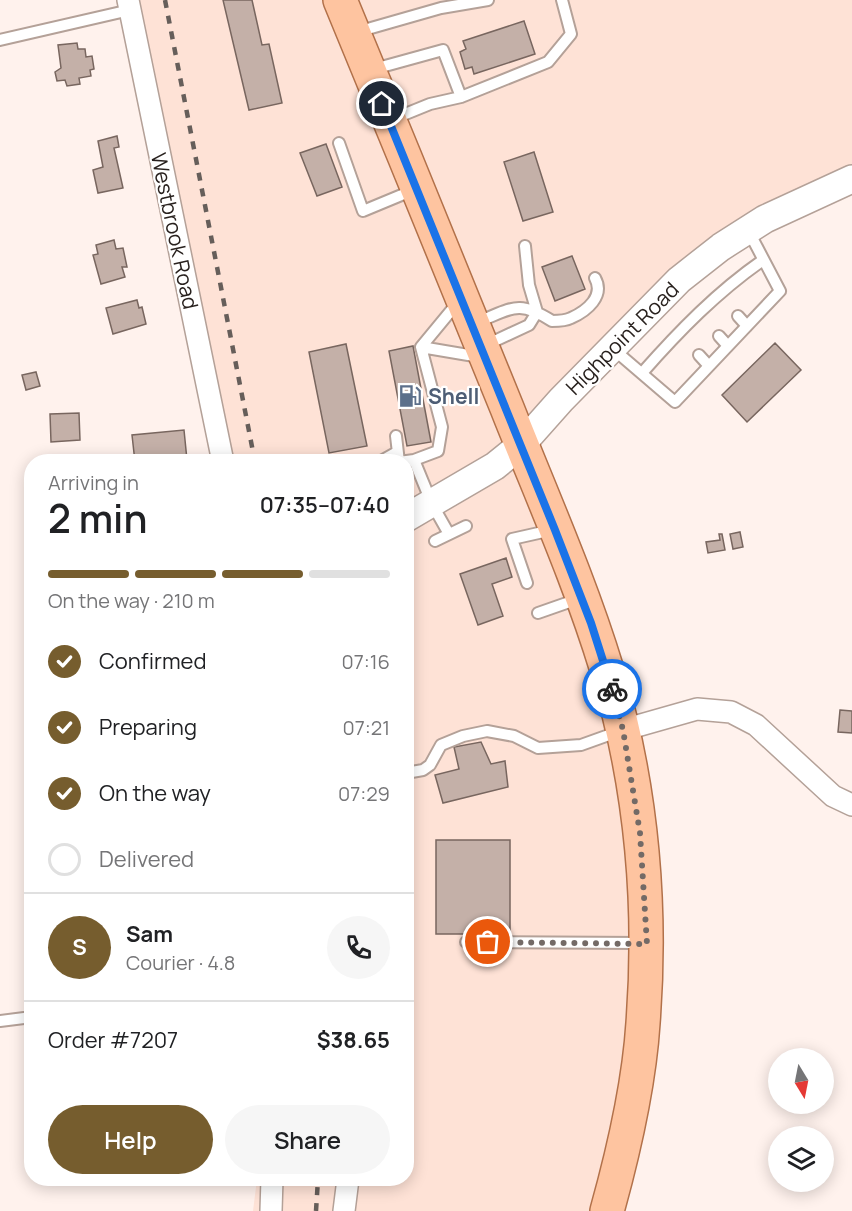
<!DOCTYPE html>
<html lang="en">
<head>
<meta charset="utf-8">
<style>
	body { margin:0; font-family:Manrope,sans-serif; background:#f6f6f6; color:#202124; height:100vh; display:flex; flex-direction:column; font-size:22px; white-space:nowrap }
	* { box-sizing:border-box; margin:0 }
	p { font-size:20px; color:#757577 }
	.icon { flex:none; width:33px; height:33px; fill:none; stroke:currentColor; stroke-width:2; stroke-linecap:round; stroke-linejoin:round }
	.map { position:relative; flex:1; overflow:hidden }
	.drawer { position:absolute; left:24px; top:454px; width:390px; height:732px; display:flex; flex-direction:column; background:#fff; border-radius:24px; box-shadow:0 3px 15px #0003 }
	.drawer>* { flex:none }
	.needle { width:39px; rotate:170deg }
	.controls { position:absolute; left:768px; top:1048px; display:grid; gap:12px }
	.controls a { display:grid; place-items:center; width:66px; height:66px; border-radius:50%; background:#fff; box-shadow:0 3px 15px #0003; font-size:30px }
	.pin { position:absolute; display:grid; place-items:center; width:51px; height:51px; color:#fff; margin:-26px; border:3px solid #fff; border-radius:50%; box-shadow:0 2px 6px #0007 }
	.courier { position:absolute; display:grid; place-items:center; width:60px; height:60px; margin:-30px; border:4px solid #1a73e8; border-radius:50%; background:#fff; color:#222; box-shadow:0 2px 8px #0007 }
	.overview em { font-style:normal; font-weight:600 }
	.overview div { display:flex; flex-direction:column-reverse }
	.overview { display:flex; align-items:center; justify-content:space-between; height:102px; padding:0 24px }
	h1 { font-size:39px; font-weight:600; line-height:45px }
	.bar { display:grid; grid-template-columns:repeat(4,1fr); gap:9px 6px; align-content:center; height:72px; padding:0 24px }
	.bar i { height:8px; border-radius:4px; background:#e0e0e0 }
	.bar .active { background:#765d2e }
	.bar p { grid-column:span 4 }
	.line { display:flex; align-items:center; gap:15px; padding:0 24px; border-top:2px solid #e0e0e0 }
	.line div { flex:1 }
	.round { display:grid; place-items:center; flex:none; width:63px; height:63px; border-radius:32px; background:#f6f6f6 }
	ol { padding:0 24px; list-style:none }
	li { display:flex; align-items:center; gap:18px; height:66px }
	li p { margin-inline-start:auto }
	li .icon { padding:6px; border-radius:50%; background:#765d2e; color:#fff; stroke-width:4 }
	li:last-child { color:#757577 }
	li i { width:33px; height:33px; border:3px solid #e0e0e0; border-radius:50% }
	.action { display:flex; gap:12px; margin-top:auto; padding:12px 24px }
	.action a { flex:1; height:69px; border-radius:36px; background:#765d2e; color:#fff; font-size:24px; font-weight:600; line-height:69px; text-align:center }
	.action a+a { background:#f6f6f6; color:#202124 }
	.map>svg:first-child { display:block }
</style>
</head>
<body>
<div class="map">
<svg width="852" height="1211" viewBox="0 0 852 1211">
	<rect width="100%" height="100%" fill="#fff2ed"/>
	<path fill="#fee2d6" d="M116,0H852V193L685,269L526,433L634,739L640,994L598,1211H253L257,1179H406V462H212Z"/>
	<path fill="#c4b0a8" stroke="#78665f" stroke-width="1.5" d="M223,0H252L262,45L269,44L282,103L249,110Z
		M524,21L535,54L474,74L472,67L465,69L460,52L466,49L463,41Z
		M77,43L78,49H85L86,57L92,56L94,69L90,70L91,76L79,78L80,84L67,86L65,80L57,81L55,72L61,68L58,45Z
		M117,136L119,147L114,148L123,188L98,193L93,170L103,167L98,141Z
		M326,144L342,187L317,196L300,153Z
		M534,152L553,212L523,221L504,162Z
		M114,240L116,249L123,248L127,267H122L125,277L101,284L93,255L98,254L96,245Z
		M572,256L585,289L555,301L542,267Z
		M137,300L139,308L142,307L146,324L113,334L106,308Z
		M775,343L801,370L747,422L722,395Z
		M346,344L367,446L329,453L309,352Z
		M413,346L431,442L407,446L389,351Z
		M36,372L40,386L26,390L22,375Z
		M79,413L80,440L51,442L50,414Z
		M184,430L187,460L135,462L132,435Z
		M740,532L743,547L733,549L730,534Z
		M719,534H722L725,550L708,553L706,542L720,540Z
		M506,558L512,577L492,584L503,616L478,625L460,574Z
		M840,710L852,711V733L838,732Z
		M481,742L491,764L505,761L508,787L443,803L435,775L459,769L454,747Z
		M436,840H510V934H436Z"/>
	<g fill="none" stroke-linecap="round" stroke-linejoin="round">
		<g stroke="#b4a198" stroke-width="14">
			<path id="service" d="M357,32L441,8L488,0
				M0,40L130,10
				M374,69L443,50L461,97
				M393,119L430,104L461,97L548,62L571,34L562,0
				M339,143L363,211L416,189
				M525,246L529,285L537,312
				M738,316L747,326
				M477,322C512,309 517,299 552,321C558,321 565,321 571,318C587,311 605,296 595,278
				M719,336L728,346
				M486,345L529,325L537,312
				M421,347L480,357
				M421,347L459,301
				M612,348L675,402L780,291L748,230
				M699,355L709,366
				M642,373C679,331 717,292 763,260
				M396,436L399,462L414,460L438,451L442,427L421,347
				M414,460L432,504L449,534
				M381,461L397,452
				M435,541L466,526
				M527,583L512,539L552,530
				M538,613L578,599
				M406,773L423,770L430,765L441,745L463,736L487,731L514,736L538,748L581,745L620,731
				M466,942L642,943
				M0,1021L32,1017"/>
		</g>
		<g stroke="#b4a198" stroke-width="24">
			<path id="minor" d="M128,0L223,462
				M623,730L697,709L731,712L756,725L833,796L852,805
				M271,1211L272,1179
				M344,1211L348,1179"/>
		</g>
		<g stroke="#b4a198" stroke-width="30">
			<path id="tertiary" d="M406,518L495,466L521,445L561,400L679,280L721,247L765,219L852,179"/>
		</g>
		<g stroke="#b2714a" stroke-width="36">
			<path id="primary" d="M340,0C396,136 452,271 507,408C541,494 580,581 607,670C641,784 652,905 643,1023C639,1086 624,1150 607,1211"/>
		</g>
		<use href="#service" stroke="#fff" stroke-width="10"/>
		<use href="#minor" stroke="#fff" stroke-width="21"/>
		<use href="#tertiary" stroke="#fff" stroke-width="27"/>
		<use href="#primary" stroke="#fec4a0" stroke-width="33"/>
		<path stroke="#665e5a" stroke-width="4.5" stroke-dasharray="8 8" stroke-linecap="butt" d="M165,0L255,462
			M316,1211L318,1179"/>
	</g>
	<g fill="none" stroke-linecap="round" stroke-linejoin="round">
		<path stroke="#736a66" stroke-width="6" stroke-dasharray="0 10.8" d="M488,942L647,944L640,833L623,730L612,689"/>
		<path stroke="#1a73e8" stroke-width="8" d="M382,104L555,530L591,623L612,689"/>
	</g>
	<defs>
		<g id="fuel-bare" transform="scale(1.8)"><path d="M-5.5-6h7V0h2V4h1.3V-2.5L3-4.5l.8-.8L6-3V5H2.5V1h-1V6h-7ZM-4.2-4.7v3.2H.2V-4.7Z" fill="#5c6f8a" stroke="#fff" stroke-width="2.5" paint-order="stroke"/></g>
	</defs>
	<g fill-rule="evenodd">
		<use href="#fuel-bare" x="410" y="396"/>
	</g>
	<g text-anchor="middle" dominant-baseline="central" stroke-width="4.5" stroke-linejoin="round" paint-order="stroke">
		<g font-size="21" fill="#28211e" stroke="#fff">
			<text transform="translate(175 231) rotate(78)">Westbrook Road</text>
			<text transform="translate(622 338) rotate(-45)">Highpoint Road</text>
		</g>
		<g font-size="21" font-weight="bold" fill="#4e5e75" stroke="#fff" text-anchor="start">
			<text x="428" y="396">Shell</text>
		</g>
	</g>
</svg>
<div class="controls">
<a><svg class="needle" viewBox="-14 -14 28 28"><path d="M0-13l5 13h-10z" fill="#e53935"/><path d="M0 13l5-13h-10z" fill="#757577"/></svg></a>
<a><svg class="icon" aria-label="layers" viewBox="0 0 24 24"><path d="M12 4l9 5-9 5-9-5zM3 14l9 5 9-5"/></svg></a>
</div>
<div class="pin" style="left:488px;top:942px;background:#ea580c"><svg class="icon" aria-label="bag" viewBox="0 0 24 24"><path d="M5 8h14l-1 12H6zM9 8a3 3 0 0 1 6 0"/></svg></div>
<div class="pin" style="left:382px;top:104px;background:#1f2937"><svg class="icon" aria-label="home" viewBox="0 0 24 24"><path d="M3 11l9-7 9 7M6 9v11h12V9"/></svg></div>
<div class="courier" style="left:612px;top:689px"><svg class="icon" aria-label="bike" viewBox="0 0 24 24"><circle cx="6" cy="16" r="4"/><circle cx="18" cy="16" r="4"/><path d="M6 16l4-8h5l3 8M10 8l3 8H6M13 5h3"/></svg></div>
<section class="drawer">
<div class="overview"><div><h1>2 min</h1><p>Arriving in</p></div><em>07:35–07:40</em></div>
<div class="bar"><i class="active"></i><i class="active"></i><i class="active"></i><i></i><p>On the way · 210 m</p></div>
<ol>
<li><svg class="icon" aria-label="check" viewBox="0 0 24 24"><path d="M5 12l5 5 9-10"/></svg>Confirmed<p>07:16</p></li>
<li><svg class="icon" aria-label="check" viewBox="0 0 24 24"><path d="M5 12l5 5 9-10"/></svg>Preparing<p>07:21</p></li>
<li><svg class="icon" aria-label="check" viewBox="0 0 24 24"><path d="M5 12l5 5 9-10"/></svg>On the way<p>07:29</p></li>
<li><i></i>Delivered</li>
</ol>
<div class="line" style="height:108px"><b class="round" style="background:#765d2e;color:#fff">S</b><div><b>Sam</b><p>Courier · 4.8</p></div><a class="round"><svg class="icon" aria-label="phone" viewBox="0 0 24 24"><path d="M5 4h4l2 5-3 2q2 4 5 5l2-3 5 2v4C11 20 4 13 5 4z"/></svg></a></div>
<div class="line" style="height:78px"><div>Order #7207</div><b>$38.65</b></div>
<div class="action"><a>Help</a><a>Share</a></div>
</section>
</div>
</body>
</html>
